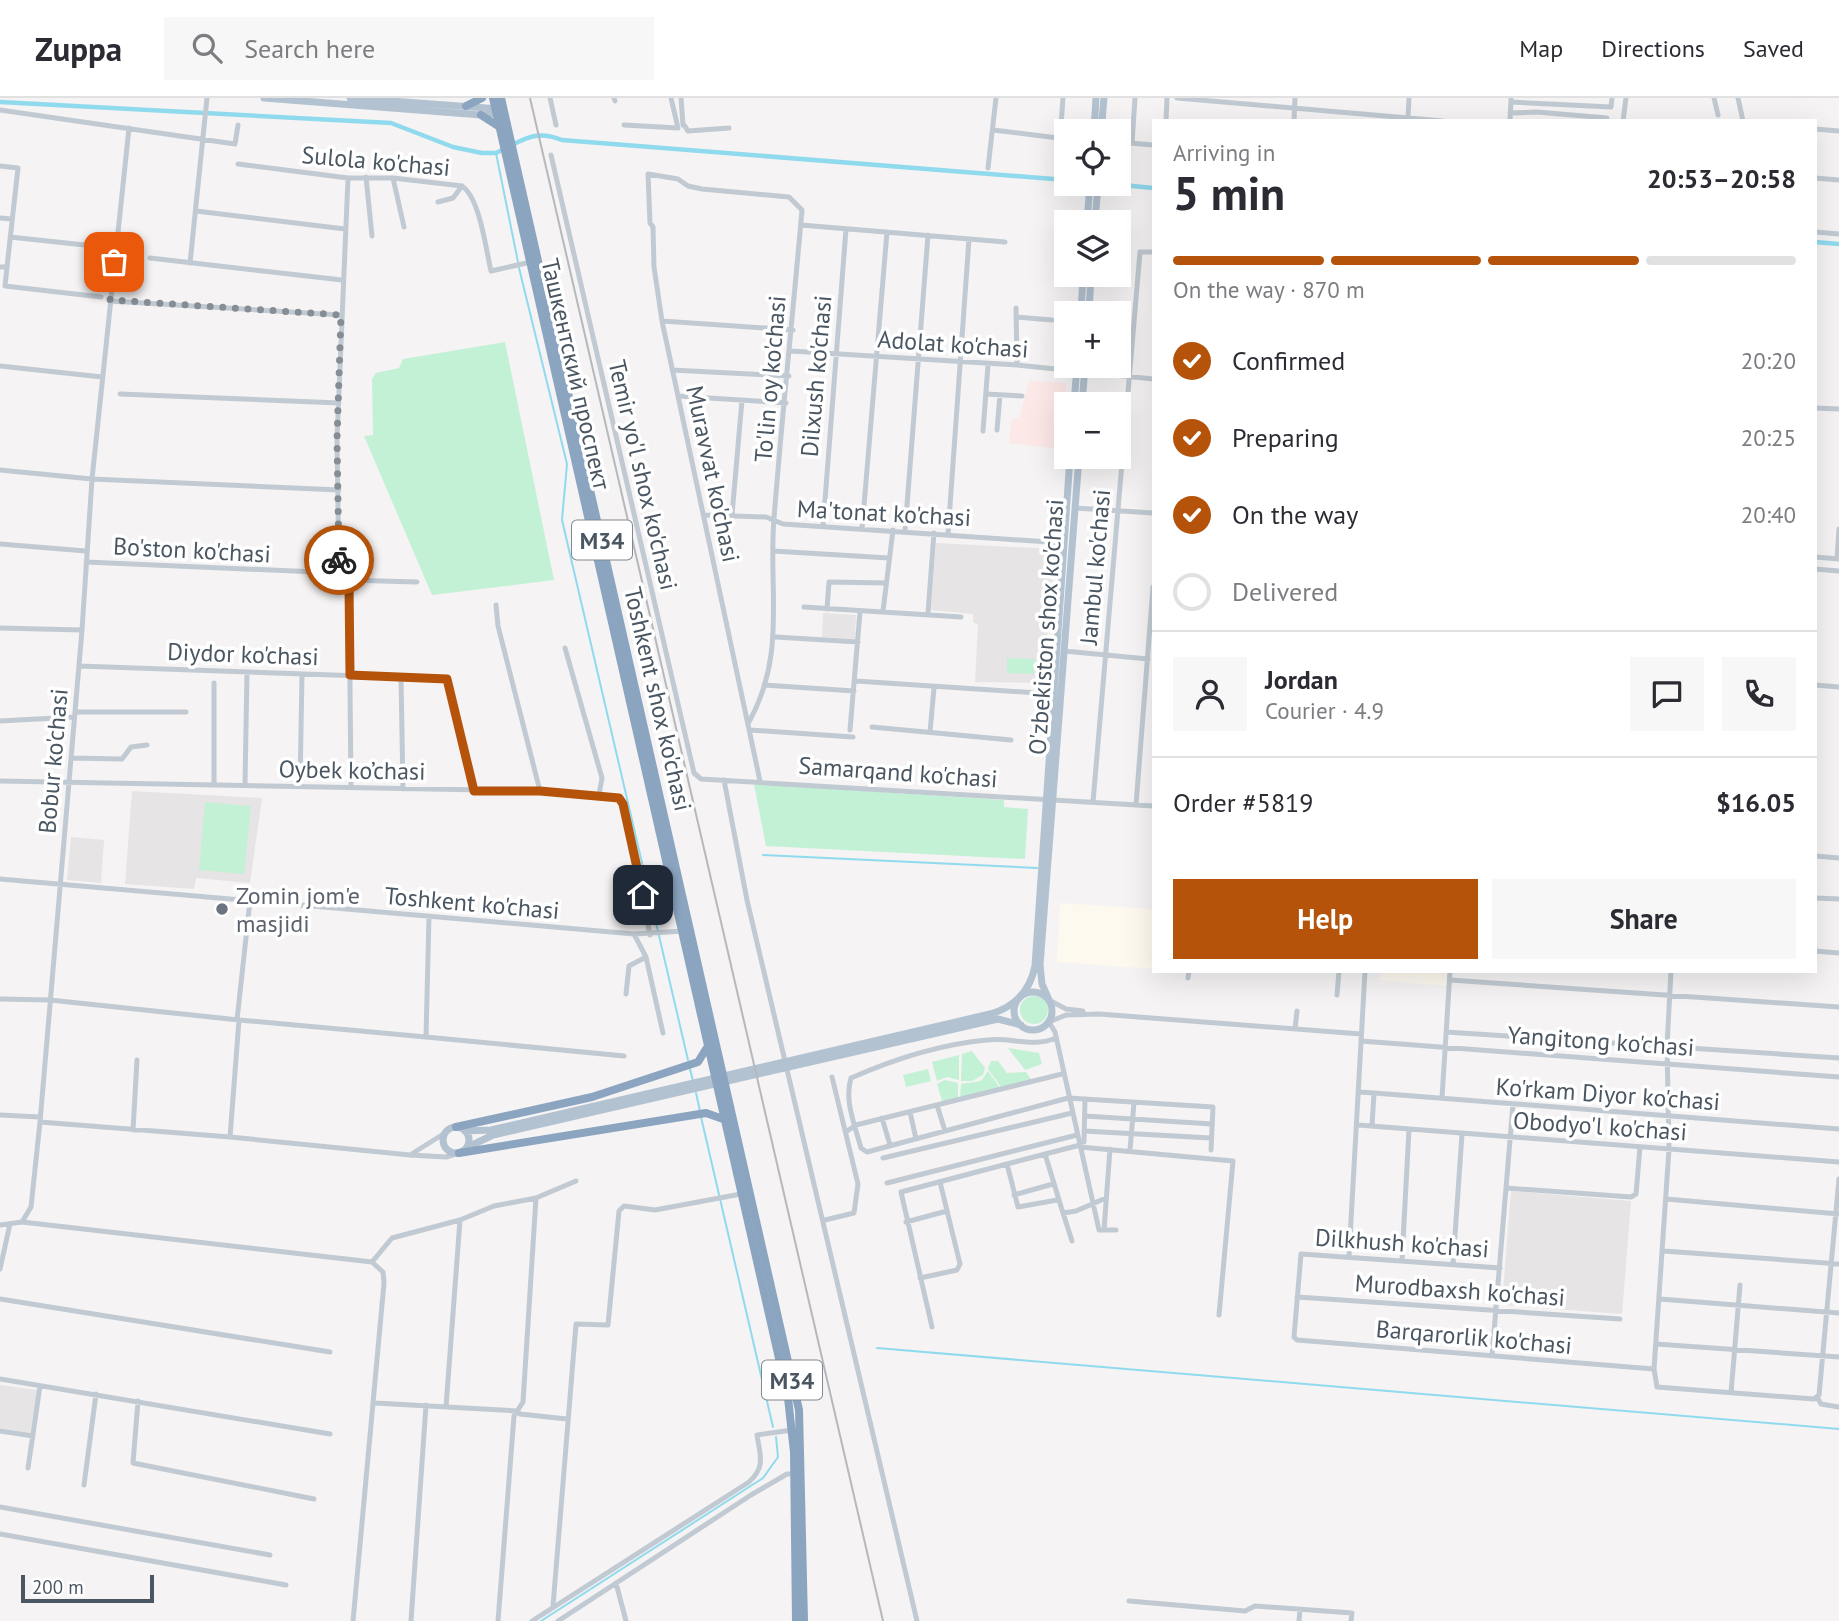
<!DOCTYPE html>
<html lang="en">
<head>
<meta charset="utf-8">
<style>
	body { margin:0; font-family:"PT Sans",sans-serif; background:#f7f7f7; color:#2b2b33; height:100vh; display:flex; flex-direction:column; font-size:26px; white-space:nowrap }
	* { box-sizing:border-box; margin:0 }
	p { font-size:23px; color:#7c7c81 }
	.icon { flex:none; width:38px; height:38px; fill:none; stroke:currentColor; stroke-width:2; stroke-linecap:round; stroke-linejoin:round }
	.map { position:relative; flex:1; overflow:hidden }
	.side { position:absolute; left:1152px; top:21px; width:665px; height:854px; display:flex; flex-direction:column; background:#fff; border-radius:0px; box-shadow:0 7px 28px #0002 }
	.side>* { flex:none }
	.fabs { position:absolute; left:1054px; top:21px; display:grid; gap:14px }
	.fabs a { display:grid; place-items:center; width:77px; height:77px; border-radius:0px; background:#fff; box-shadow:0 7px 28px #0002; font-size:35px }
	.scale { position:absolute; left:21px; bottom:18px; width:133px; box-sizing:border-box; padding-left:7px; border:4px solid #4a5661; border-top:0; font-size:19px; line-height:24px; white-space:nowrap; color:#4a5661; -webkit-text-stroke:5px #fff; paint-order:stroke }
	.pin { position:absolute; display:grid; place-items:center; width:60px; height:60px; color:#fff; margin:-30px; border-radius:14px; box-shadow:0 4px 10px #0006 }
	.courier { position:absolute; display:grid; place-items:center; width:70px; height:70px; margin:-35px; border:5px solid #b45309; border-radius:50%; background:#fff; color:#222; box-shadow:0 2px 9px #0007 }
	.headline em { font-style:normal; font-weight:700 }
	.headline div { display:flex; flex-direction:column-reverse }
	.headline { display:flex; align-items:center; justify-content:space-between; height:119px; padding:0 21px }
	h1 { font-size:46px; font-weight:700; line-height:52px }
	.bar { display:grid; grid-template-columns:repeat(4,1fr); gap:10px 7px; align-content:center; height:84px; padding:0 21px }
	.bar i { height:9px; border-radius:5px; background:#e1e1e2 }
	.bar .selected { background:#b45309 }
	.bar p { grid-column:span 4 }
	.line { display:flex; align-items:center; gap:18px; padding:0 21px; border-top:2px solid #e1e1e2 }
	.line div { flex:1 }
	.round { display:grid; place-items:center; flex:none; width:74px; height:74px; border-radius:0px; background:#f7f7f7 }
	ol { padding:0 21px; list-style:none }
	li { display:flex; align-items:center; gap:21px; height:77px }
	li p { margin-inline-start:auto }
	li .icon { padding:7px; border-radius:50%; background:#b45309; color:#fff; stroke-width:4 }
	li:last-child { color:#7c7c81 }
	li i { width:38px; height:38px; border:4px solid #e1e1e2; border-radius:50% }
	.cta { display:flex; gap:14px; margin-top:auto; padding:14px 21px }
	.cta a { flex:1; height:80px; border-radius:0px; background:#b45309; color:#fff; font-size:28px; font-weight:700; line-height:80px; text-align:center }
	.cta a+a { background:#f7f7f7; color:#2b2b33 }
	header { display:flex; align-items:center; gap:42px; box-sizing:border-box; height:98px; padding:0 35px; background:#fff; border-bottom:2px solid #e1e1e2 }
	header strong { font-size:33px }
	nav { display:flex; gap:38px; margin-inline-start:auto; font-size:24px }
	.search { width:490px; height:63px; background:#f7f7f7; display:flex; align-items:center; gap:18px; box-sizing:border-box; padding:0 24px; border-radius:0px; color:#7c7c81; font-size:26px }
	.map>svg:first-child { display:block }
</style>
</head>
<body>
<header>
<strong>Zuppa</strong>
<div class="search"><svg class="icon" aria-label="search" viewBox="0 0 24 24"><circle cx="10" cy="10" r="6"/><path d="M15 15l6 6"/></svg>Search here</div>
<nav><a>Map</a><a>Directions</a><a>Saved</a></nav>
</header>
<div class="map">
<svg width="1839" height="1523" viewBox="0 0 1839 1523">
	<rect width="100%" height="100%" fill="#f5f3f3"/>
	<path fill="#fdf9ef" d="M1060,805L1153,811V871L1057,864Z
		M1381,873H1449L1448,888L1380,882Z"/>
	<path fill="#e6e4e5" d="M936,445L1054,451L1044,585L975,584L978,527L973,524V516L931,512Z
		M823,515L856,517L855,541L822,539Z
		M132,693L262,700L250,785L196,780L194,791L125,786Z
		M71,739L104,742L101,785L67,782Z
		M1511,1093L1631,1103L1622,1216L1502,1207Z
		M0,1287L38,1292L30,1335L0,1330Z"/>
	<path fill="#fce8e6" d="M1029,283L1066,285L1061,351L1009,345L1012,321H1019Z"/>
	<path fill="#c3f1d5" d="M505,244L554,482L432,497L364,338L373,337L372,281L376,275L399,270L403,261Z
		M1007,560L1035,561L1034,576L1007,575Z
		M754,686L1004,702V709L1028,711L1025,761L766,748Z
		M205,704L251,708L244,776L199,772Z
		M1020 912a14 14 0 1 1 28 0a14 14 0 1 1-28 0Z
		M1008,950L1039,955L1042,966L1025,972Z
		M972,953L985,970L983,977L972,983H961L962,956Z
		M959,957V982L947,979L937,983L932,964Z
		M991,963H998L1007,975L1026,974L1032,983L1002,990L988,971Z
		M928,971L931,983L906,989L903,977Z
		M988,973L1001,991L960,1002L961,986L981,983Z
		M945,982L958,985V1002L943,1006L937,986Z"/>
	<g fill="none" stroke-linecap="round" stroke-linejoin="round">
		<path stroke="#90daee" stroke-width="2" d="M496,55L518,164
			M519,170L567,366L562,422L688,962
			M763,757L1037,770
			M690,971L693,983
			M696,995L700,1013
			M701,1019L773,1329
			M877,1250L1839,1331
			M541,1523L763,1380L778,1359L776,1339"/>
		<path stroke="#90daee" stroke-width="4.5" d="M0,4L391,25L453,49L482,55H496L504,51
			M512,47C531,37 542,34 562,42L1066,82
			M1112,86L1153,90
			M1815,144L1839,146"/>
		<path stroke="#c1cad2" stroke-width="5" d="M550,0L556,27
			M614,0L615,3
			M671,0L678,30
			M681,0L683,27
			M1177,0L1443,23
			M1714,0L1718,17
			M1738,0L1743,23
			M1511,4L1611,9L1612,0
			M0,12L235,46L238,27
			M1510,15L1537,14L1607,20
			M1408,21L1409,0
			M1166,23L1167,0
			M1294,23L1295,0
			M1510,23L1511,1
			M1623,23L1626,0
			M624,27L678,30
			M684,27L688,33L729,30
			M1815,31L1839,33
			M993,32L1066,41
			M1060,41L1063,0
			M1118,44L1153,47
			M1132,45L1135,0
			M551,57L694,675L701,681L1153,708
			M238,66L348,80H393L462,88C480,100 486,152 491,173L531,164
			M0,68L18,70L7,169
			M988,70L996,0
			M366,79L372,138
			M348,80L337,341L339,475L345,477L349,486L351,689
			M393,80L404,129
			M1815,80L1839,82
			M438,104L453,100L462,88
			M196,113L345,131
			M0,120L12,121
			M801,127L1005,144
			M1815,134L1839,136
			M10,139L94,148
			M150,160L342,182
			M190,165L207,0
			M0,169H7L5,188L101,199
			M110,203L341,217
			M1016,210L1017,267
			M1016,219L1052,222
			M662,223L793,232
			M791,253L1017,267L1153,281
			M0,268L102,279
			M672,272L789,278
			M120,296L339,305
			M986,296L1022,298
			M678,298L786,305
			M1815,310L1839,311
			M997,332L1000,297
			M983,333L988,267
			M0,372L92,381L339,392
			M1075,410L1153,415
			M704,417L766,419L783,426L1064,445
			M732,417L742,302
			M823,428L846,131
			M862,431L887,134
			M905,433L928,137
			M948,436L969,141
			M0,446L86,453
			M773,453L889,460
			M1815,459L1839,461
			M1837,461L1839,431
			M86,464L339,475
			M1815,471L1839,473
			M347,482L417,484
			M496,507L498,528L540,693
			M804,509L961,519
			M827,511L829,484L886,485
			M883,513L893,432
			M928,515L934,435
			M0,530L82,532
			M776,539L858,544
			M565,550L602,680L599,697
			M1064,553L1148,561
			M79,568L447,581L474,693
			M401,580L403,691
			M856,583L1053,596
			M764,587L854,593
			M1815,587L1839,589
			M75,614H186
			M0,623L74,619
			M749,624C787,555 768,493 774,420C782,318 793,215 802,112L789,99L702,91L688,88L678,81L648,76L650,125L653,129L654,169L662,223L760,683
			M872,629L1011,642
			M750,632L853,639
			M850,632L860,514
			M930,634L934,590
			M71,660L122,661L131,649L147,647
			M724,682L747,802L917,1523
			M0,683L540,693L614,698L623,706L650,837
			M214,687V585
			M245,687L247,574
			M300,688L302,576
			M1093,704L1140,154H1153
			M1136,707L1153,489
			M1815,758L1839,760
			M0,781L634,836L684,833
			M1815,800L1839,801
			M429,818L426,939L624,958
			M634,836L646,859L663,935
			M1815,853L1839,855
			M1671,873L1667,948L1669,1051L1654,1271L1657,1289L1814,1301L1819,1297L1839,1081
			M1188,880L1189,873
			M1450,882L1839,909
			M626,896L629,868L646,859
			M1337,897L1339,873
			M0,901L50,902L239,922L230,1039L410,1057L446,1059L459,1055
			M1049,902L1066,911L1083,913
			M237,922L250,803
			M239,922L426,939
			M1295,931L1297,913
			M1446,934L1839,960
			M1056,940C1032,950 1012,939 987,942C942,946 892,962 851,980C844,1003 855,1027 861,1050L867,1054L1068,1000L1213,1009L1211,1052
			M1361,943L1839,979
			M1359,994L1374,995L1372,1028
			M1374,995L1839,1031
			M1442,1000L1450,873
			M937,1007L945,1033
			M910,1014L916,1041
			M0,1017L40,1019
			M1085,1018L1212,1026
			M882,1020L890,1047
			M40,1024L230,1039
			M1358,1027L1839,1064
			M133,1032L137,962
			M847,1033L856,1027L1062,976
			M1084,1033L1211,1040
			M1084,1044L1085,1001
			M1080,1049L1233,1063L1219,1217
			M1130,1052L1134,1005
			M1045,1056L1063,1115L1076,1113L1106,1100
			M410,1057L445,1035
			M883,1060L1072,1015
			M887,1085L1077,1037
			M1506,1090L1631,1099L1636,1096L1640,1049
			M1014,1097L1053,1086
			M1666,1101L1839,1116
			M1057,1102L1018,1109L1007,1066L1080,1047
			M1063,1115L1072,1143
			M825,1122L854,1115L858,1086L832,979
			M22,1124L31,1109L40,1024L82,532L92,381L129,30
			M906,1124L947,1113
			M0,1127L22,1124L372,1164L392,1140L460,1122L494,1108L536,1100L576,1083
			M1104,1132L1110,1051
			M1116,1132H1099L1055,934L1049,924L1066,917L1099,916L1361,936
			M1664,1153L1839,1166
			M1349,1158L1365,873
			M1402,1162L1409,1031
			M1453,1166L1462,1036
			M1500,1170L1301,1156L1294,1239L1297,1242L1654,1271
			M0,1171L10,1126
			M920,1180L957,1172L960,1166L940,1084
			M1297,1199L1620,1221
			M0,1201L330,1254
			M1660,1201L1839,1215
			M932,1229L901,1094L1007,1066
			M1656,1246L1839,1259
			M1492,1258L1513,1006
			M0,1281L330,1336
			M1731,1295L1740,1187
			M1817,1299L1821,1306L1839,1309
			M138,1303L133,1365L314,1401
			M375,1305L517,1313L520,1316L567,1321
			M446,1309L460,1122
			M0,1333L33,1338
			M28,1370L40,1288
			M84,1387L96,1296
			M0,1409L270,1457
			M0,1436L286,1487
			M616,1485L626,1523
			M1129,1503L1245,1513L1255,1508L1352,1515L1351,1523
			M553,1508L576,1226L608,1227L619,1113L624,1108L655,1112L741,1096
			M353,1523L384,1185L383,1174L372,1164
			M411,1523L426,1307
			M498,1523L514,1318L523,1304L536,1100
			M532,1523L749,1384C766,1369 760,1357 757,1337L792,1332
			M558,1523L751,1397L787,1376H794
			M1299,1523L1300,1512"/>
		<path stroke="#b3c2d1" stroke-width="7" d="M264,0L481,17L501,15
			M350,0L500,11
			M1094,33L1096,0
			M1101,33L1104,0
			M1087,124L1090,86
			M1095,124L1098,86
			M1081,215L1083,177
			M1089,215L1091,177
			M1074,306L1077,268
			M1082,306L1085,268
			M1014 913a19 19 0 1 1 38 0a19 19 0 1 1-38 0Z
			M1049,902L1042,886L1040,867L1079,359
			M443 1042a13 13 0 1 1 26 0a13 13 0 1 1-26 0Z
			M465,1033L491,1032L990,916C1015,909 1030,893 1035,868L1070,359
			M468,1049L493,1037L998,921L1021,927"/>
		<path stroke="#8ba5c1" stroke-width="8" d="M493,0L788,1300L794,1354L796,1523
			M501,0L799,1312L804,1523
			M466,8L482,0
			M481,17L498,28
			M456,1029L592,999L698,964L706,951
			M459,1055L706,1015L723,1021"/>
		<path stroke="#b5b8bd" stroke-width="2" d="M530,0L883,1523"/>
	</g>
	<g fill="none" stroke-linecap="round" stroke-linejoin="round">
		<path stroke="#868d94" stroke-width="7" stroke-dasharray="0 12.6" d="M114,164L110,202L341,217L337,341L339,462"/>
		<path stroke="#b45309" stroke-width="9" d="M339,462V475L345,477L349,486L350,577L447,581L474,693H540L619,700L623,706L643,797"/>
	</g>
	<circle fill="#6b7280" stroke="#fff" stroke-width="2.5" cx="222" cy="811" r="7"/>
	<g text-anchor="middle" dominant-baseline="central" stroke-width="7" stroke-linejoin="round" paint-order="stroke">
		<g fill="#fff" stroke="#808990" stroke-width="2">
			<rect x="572" y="422.5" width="60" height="39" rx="5"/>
			<rect x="762" y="1262.5" width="60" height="39" rx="5"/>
		</g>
		<g font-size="23" font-weight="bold" fill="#4a5661">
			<text x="602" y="442">M34</text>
			<text x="792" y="1282">M34</text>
		</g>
		<g font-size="24" fill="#4a5661" stroke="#fff">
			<text transform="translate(376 63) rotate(5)">Sulola ko'chasi</text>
			<text transform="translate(953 246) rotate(4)">Adolat ko'chasi</text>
			<text transform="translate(576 276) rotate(77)">Ташкентский проспект</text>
			<text transform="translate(816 278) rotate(-85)">Dilxush ko'chasi</text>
			<text transform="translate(770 281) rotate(-85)">To'lin oy ko'chasi</text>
			<text transform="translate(713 376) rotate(78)">Muravvat ko'chasi</text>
			<text transform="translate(643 377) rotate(77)">Temir yo'l shox ko'chasi</text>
			<text transform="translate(884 415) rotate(3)">Ma'tonat ko'chasi</text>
			<text transform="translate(192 452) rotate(3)">Bo'ston ko'chasi</text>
			<text transform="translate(1095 469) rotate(-85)">Jambul ko'chasi</text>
			<text transform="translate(1046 529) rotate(-86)">O'zbekiston shox ko'chasi</text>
			<text transform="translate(243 556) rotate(2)">Diydor ko'chasi</text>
			<text transform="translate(658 601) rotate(77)">Toshkent shox ko'chasi</text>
			<text transform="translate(53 663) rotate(-85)">Bobur ko'chasi</text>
			<text transform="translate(352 672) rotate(1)">Oybek ko’chasi</text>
			<text transform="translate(898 674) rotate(4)">Samarqand ko'chasi</text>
			<text transform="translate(472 805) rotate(5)">Toshkent ko'chasi</text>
			<text transform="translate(1601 943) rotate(4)">Yangitong ko'chasi</text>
			<text transform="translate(1608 996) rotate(4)">Ko'rkam Diyor ko'chasi</text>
			<text transform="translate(1600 1028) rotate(4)">Obodyo'l ko'chasi</text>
			<text transform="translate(1402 1145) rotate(4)">Dilkhush ko'chasi</text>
			<text transform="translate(1460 1192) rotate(4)">Murodbaxsh ko'chasi</text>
			<text transform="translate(1474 1239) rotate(5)">Barqarorlik ko'chasi</text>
		</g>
		<g font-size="24" fill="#5b616d" stroke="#fff" text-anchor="start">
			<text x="236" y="797">Zomin jom'e<tspan x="236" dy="28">masjidi</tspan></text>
		</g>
	</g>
</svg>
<div class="fabs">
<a><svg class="icon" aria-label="locate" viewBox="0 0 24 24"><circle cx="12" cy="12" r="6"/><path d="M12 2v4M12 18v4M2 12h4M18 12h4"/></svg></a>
<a><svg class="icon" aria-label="layers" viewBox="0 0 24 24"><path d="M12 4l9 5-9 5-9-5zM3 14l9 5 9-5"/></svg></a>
<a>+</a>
<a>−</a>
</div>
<div class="scale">200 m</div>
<div class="pin" style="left:114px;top:164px;background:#ea580c"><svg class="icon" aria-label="bag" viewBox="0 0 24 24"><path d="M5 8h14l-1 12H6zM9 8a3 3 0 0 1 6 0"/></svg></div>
<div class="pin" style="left:643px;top:797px;background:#1f2937"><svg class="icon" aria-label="home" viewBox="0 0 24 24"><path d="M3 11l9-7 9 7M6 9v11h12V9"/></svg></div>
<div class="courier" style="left:339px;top:462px"><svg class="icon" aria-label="bike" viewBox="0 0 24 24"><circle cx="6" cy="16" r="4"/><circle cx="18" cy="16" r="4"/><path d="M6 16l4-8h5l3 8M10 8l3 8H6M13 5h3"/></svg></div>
<section class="side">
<div class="headline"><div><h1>5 min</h1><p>Arriving in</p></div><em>20:53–20:58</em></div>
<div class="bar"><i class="selected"></i><i class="selected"></i><i class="selected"></i><i></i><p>On the way · 870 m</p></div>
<ol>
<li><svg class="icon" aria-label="check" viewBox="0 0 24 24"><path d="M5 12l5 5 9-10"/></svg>Confirmed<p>20:20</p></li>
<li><svg class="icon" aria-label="check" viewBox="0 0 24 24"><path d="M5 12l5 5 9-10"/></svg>Preparing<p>20:25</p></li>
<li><svg class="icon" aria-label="check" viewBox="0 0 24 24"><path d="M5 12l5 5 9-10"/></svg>On the way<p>20:40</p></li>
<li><i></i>Delivered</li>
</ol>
<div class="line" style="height:126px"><a class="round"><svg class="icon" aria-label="person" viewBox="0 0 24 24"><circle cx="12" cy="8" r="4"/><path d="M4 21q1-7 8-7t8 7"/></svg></a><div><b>Jordan</b><p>Courier · 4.9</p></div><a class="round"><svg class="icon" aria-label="chat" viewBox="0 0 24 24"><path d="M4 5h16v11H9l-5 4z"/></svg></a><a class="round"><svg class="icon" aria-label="phone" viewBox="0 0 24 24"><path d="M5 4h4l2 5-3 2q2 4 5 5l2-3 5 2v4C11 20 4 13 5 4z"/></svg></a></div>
<div class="line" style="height:91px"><div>Order #5819</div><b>$16.05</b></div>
<div class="cta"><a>Help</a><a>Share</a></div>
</section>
</div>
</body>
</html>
